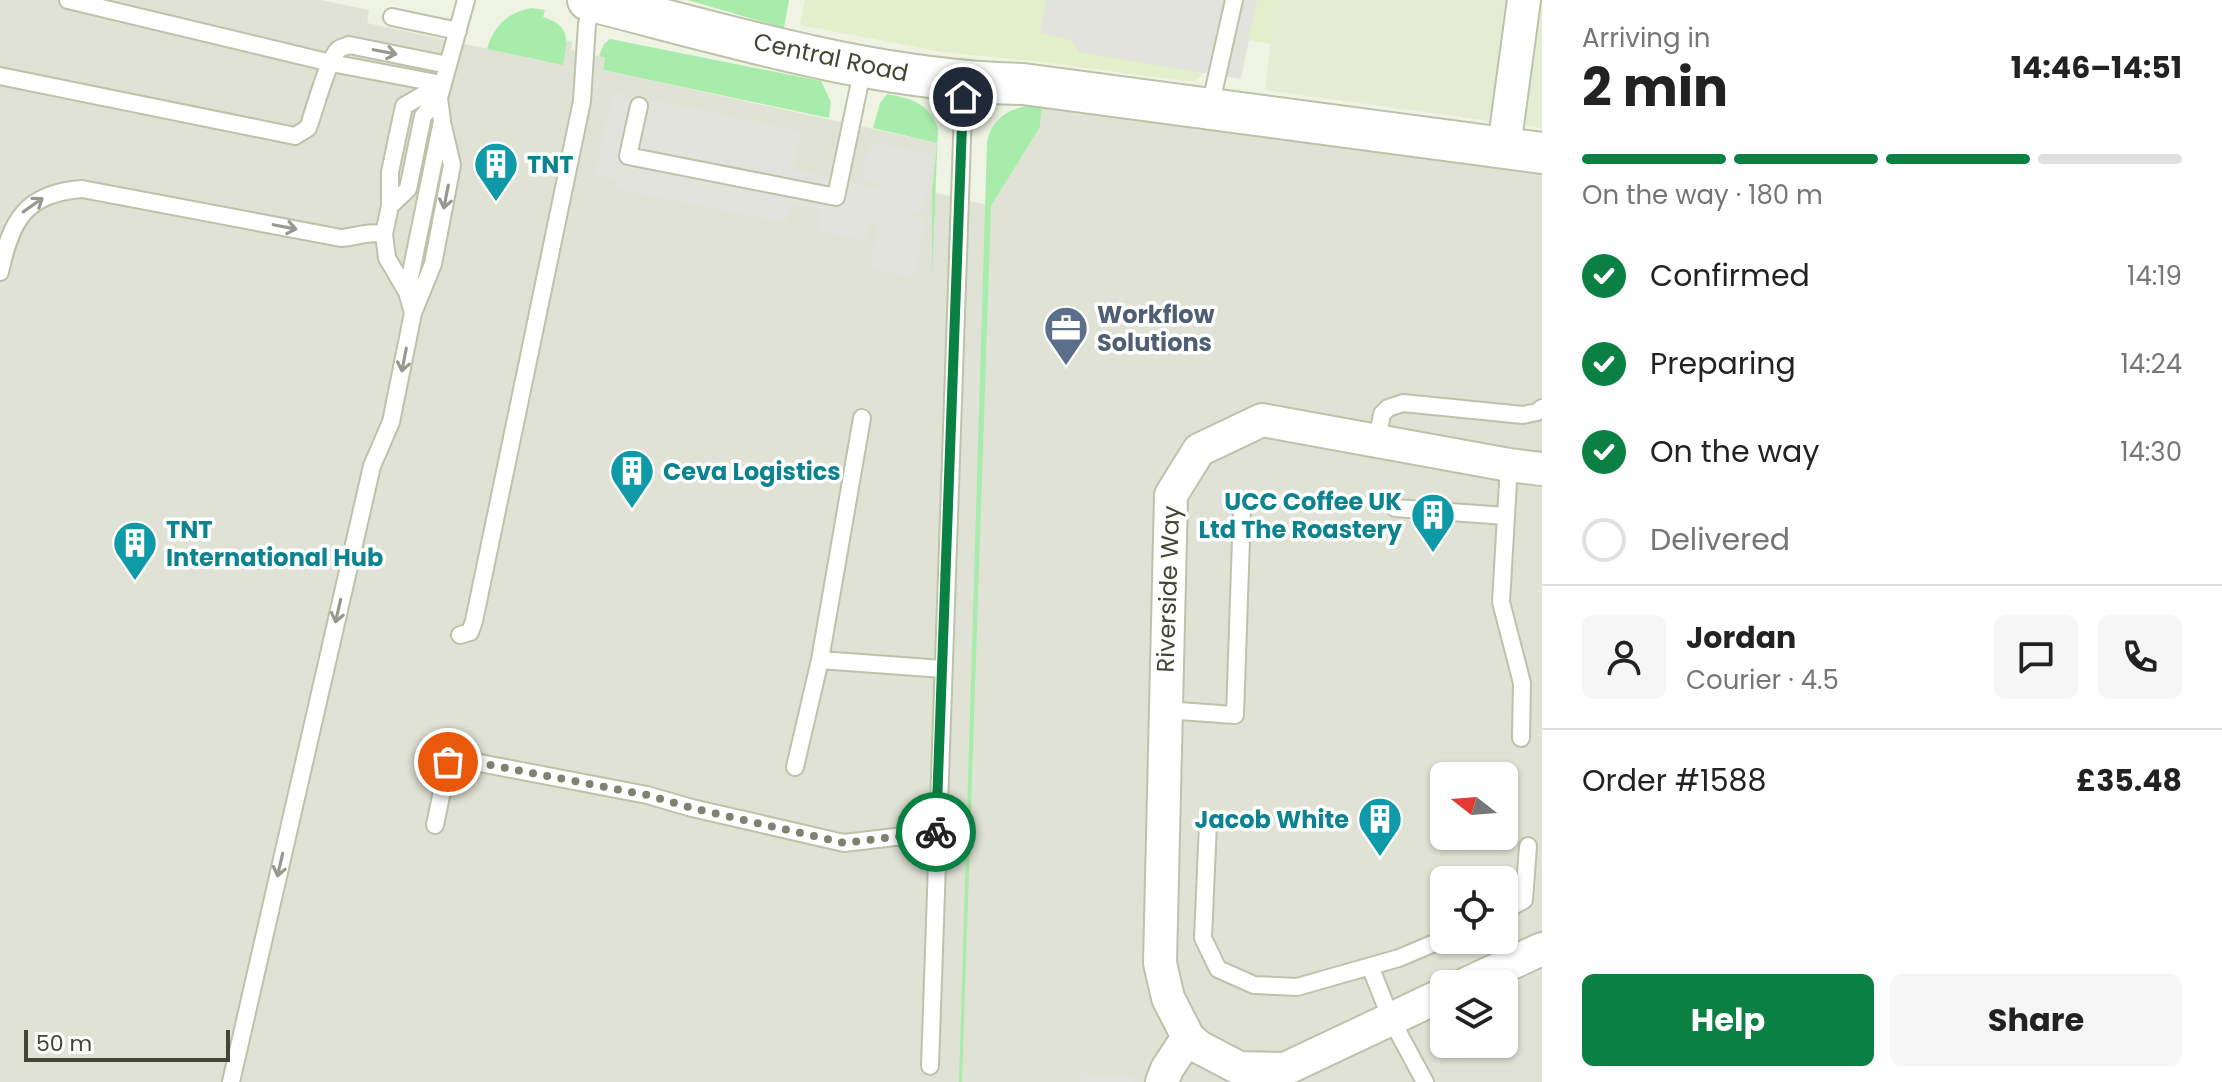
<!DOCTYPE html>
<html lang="en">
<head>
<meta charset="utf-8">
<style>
	body { margin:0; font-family:Poppins,sans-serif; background:#f6f6f6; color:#222; height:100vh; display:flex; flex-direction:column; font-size:30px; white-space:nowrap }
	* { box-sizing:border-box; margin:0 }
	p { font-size:26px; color:#767676 }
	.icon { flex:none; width:44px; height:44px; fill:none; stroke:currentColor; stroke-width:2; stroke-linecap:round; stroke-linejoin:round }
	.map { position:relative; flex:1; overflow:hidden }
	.details { display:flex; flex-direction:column; background:#fff; width:680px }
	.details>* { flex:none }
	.needle { width:52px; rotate:287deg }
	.fabs { position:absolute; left:1430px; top:762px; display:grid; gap:16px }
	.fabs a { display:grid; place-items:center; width:88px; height:88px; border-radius:12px; background:#fff; box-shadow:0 2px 6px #0004; font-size:40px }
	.scale { position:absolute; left:24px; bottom:20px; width:206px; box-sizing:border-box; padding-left:8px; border:4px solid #424633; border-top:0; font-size:22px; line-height:28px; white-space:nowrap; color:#424633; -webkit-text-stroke:6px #fff; paint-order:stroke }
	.pin { position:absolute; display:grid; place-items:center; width:68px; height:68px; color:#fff; margin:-34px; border:4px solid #fff; border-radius:50%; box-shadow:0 2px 8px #0007 }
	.courier { position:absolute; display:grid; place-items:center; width:80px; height:80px; margin:-40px; border:6px solid #0b8043; border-radius:50%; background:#fff; color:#222; box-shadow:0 2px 10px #0007 }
	.overview em { font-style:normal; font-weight:700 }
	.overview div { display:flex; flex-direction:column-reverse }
	.overview { display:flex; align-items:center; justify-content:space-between; height:136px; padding:0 40px }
	h1 { font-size:52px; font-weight:700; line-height:60px }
	.bar { display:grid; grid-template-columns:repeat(4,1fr); gap:12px 8px; align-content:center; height:96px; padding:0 40px }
	.bar i { height:10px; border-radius:6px; background:#e0e0e0 }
	.bar .active { background:#0b8043 }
	.bar p { grid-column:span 4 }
	.line { display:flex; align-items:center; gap:20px; padding:0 40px; border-top:2px solid #e0e0e0 }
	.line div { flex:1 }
	.round { display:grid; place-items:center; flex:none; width:84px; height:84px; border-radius:12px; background:#f6f6f6 }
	ol { padding:0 40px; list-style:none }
	li { display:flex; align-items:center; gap:24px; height:88px }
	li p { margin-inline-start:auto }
	li .icon { padding:8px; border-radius:50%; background:#0b8043; color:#fff; stroke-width:4 }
	li:last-child { color:#767676 }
	li i { width:44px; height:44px; border:4px solid #e0e0e0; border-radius:50% }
	.primary-button { display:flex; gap:16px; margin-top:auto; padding:16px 40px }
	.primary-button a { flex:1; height:92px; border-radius:12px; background:#0b8043; color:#fff; font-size:32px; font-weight:700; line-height:92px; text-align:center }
	.primary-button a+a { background:#f6f6f6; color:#222 }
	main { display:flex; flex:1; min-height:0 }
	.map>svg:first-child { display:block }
</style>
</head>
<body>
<main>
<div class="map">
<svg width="1542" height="1082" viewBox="0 0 1542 1082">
	<rect width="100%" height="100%" fill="#eef3e3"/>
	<path fill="#e5ecd4" d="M1276,0H1542V128L1265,90Z"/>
	<path fill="#e0e2d5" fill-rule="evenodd" d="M0,0H321L369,10L367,23L548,62L553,38L572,42L571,50L605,58L603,70L937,143L933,192L991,206L1040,127L1042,104L1542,170V1082H0ZM1444,776H1504V836H1444ZM1444,880H1504V940H1444ZM1444,984H1504V1044H1444Z"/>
	<path fill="#e3eecb" d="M805,0H1276L1271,44L1214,34L1202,75L1193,82L1034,61L942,52L800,25Z"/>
	<path fill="#a7ecab" d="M688,0H789L784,28Z
		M531,8L545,10L543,17C571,26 568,40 563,65L487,49C494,26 507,13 531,8Z
		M610,39L821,81L831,102L829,118L603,70L605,58L599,56L604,44Z
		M887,94C912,99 928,103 938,128L932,278V192L937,143L873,128L880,103Z
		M1042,104L1040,127L991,206L962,1082H959L987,143C992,114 1015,106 1042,104Z"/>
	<path fill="#e2e3dc" d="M1046,0H1257L1241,79L1079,52L1071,40L1040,33Z
		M613,92L801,131L794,170L877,188L881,185L862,180L870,142L934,155L922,213L906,210L902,212L926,219L915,277L870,268L878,230L873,221H870L865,240L817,230L820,211L792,205L787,223L617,189L618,180L595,176Z
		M1079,1073L1134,1076L1133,1082H1079Z"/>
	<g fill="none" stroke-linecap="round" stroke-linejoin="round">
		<g stroke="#bbc3a8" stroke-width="20">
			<path id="service" d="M68,0L331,63L442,84
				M392,17L458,31
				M0,76L295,136L308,128C314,112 328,59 338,50C341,47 345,47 349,45L448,65
				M639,106L628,156L836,197L863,67
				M1210,107L1234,0
				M390,206V172L404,106L442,84
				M0,272C11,221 25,193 82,189L341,238C356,237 368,231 384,234
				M407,292L442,121L439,98L466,0
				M413,313L433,264L452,165L443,126
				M1377,441L1382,414L1388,408L1403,403L1523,415L1537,412L1542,408
				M1509,465L1501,602L1522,683L1521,738
				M1395,508L1506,516
				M460,635L470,632L474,621L582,101L587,24L593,3
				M820,660L943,669
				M1165,710L1235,715L1242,510
				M795,767L820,660L862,418
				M1208,823L1203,938L1218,969L1254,985L1297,987L1399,958L1444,939
				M435,825L448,762L464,760L647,795L692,808L844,843L937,832
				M1504,911L1524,900L1528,846
				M1370,966L1391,1019L1425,1082
				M930,1066L964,82
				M231,1082L372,466L391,422L413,313L407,292L387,258L384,234L390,206L408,189L423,116L439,98"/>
		</g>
		<g stroke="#bbc3a8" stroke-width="36">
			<path id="minor" d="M1504,147L1524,0
				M1466,984L1542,949
				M1188,1037L1199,1047L1239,1068L1285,1069L1444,994
				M1162,1082L1167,1069L1188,1037L1168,998L1160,963L1171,495L1199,450L1262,420L1509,465L1542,469"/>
		</g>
		<g stroke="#bbc3a8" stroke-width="44">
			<path id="tertiary" d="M588,0C730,36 875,81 1023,84L1542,153"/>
		</g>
		<use href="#service" stroke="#fff" stroke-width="16"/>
		<use href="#minor" stroke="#fff" stroke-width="32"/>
		<use href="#tertiary" stroke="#fff" stroke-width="40"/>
	</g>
	<defs><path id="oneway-shaft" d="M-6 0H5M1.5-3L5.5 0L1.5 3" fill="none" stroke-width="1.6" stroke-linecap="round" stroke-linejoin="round" transform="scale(2)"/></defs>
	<g stroke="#97998f">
		<use href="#oneway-shaft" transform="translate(385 52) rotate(11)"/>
		<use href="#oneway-shaft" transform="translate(446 197) rotate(101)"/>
		<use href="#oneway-shaft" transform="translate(33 205) rotate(-35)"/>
		<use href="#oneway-shaft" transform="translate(285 227) rotate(11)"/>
		<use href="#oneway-shaft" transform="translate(404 360) rotate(101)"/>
		<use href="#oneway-shaft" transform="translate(338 611) rotate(103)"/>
		<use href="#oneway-shaft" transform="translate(280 865) rotate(103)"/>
	</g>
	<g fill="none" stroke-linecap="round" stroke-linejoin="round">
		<path stroke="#7e8371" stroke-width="8" stroke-dasharray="0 14.4" d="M448,762L464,760L647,795L692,808L844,843L936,832"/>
		<path stroke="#0b8043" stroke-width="10" d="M936,832L963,97"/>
	</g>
	<defs>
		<g id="building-pin" transform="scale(2.3)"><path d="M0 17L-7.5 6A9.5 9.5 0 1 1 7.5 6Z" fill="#0f9aa8" stroke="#fff"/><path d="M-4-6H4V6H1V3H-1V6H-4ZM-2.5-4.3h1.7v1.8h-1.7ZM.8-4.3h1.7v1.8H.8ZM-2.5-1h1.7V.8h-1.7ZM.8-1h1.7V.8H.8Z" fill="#fff"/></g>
		<g id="office-pin" transform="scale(2.3)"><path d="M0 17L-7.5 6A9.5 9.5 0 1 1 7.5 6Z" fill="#5c6f8a" stroke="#fff"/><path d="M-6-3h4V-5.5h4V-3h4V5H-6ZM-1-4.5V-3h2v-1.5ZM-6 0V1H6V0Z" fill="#fff"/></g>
	</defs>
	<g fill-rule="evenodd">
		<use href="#building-pin" x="496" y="164"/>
		<use href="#office-pin" x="1066" y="328"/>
		<use href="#building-pin" x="632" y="471"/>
		<use href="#building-pin" x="1433" y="515"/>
		<use href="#building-pin" x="135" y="543"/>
		<use href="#building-pin" x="1380" y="819"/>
	</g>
	<g text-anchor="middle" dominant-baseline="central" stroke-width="7" stroke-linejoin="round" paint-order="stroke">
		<g font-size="24" fill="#424633" stroke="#fff">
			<text transform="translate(831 57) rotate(12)">Central Road</text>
			<text transform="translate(1168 589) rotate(-88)">Riverside Way</text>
		</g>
		<g font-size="24" font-weight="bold" fill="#0d838f" stroke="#fff" text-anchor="start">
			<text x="527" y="164">TNT</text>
			<text x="663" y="471">Ceva Logistics</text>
			<text x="1402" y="501" text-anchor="end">UCC Coffee UK<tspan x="1402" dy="28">Ltd The Roastery</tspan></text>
			<text x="166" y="529">TNT<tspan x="166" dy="28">International Hub</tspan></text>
			<text x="1349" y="819" text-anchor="end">Jacob White</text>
		</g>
		<g font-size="24" font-weight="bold" fill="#4e5e75" stroke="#fff" text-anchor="start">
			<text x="1097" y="314">Workflow<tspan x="1097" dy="28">Solutions</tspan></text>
		</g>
	</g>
</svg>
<div class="fabs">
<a><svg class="needle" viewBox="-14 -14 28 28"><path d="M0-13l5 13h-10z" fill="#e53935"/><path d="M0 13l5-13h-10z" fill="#767676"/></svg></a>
<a><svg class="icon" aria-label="locate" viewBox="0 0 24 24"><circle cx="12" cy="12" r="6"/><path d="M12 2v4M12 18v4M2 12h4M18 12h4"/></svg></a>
<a><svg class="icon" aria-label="layers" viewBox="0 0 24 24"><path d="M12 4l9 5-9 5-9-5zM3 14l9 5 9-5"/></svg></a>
</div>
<div class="scale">50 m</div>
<div class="pin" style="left:448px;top:762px;background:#ea580c"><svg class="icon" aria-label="bag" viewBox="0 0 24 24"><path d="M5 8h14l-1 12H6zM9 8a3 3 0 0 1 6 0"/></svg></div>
<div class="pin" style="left:963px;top:97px;background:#1f2937"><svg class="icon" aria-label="home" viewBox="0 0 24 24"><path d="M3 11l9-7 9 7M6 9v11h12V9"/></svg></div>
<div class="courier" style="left:936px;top:832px"><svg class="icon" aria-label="bike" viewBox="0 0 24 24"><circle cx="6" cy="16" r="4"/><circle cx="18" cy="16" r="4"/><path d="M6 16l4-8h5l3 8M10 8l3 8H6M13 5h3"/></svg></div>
</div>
<section class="details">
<div class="overview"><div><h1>2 min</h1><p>Arriving in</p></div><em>14:46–14:51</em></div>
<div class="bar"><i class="active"></i><i class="active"></i><i class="active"></i><i></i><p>On the way · 180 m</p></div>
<ol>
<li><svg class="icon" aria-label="check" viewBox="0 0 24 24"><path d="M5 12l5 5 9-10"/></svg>Confirmed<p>14:19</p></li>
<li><svg class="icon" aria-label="check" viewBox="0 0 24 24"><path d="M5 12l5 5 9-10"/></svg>Preparing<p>14:24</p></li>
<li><svg class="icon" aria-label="check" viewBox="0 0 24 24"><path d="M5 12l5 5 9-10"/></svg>On the way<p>14:30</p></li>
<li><i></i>Delivered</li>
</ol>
<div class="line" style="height:144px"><a class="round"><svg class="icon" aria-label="person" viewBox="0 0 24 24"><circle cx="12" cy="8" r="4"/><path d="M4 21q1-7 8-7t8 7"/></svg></a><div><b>Jordan</b><p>Courier · 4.5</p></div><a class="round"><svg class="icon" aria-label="chat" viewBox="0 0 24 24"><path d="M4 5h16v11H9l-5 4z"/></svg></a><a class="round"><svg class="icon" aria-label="phone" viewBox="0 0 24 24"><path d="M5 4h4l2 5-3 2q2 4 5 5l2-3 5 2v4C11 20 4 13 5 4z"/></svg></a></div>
<div class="line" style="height:104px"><div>Order #1588</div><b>£35.48</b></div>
<div class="primary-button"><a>Help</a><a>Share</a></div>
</section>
</main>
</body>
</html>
